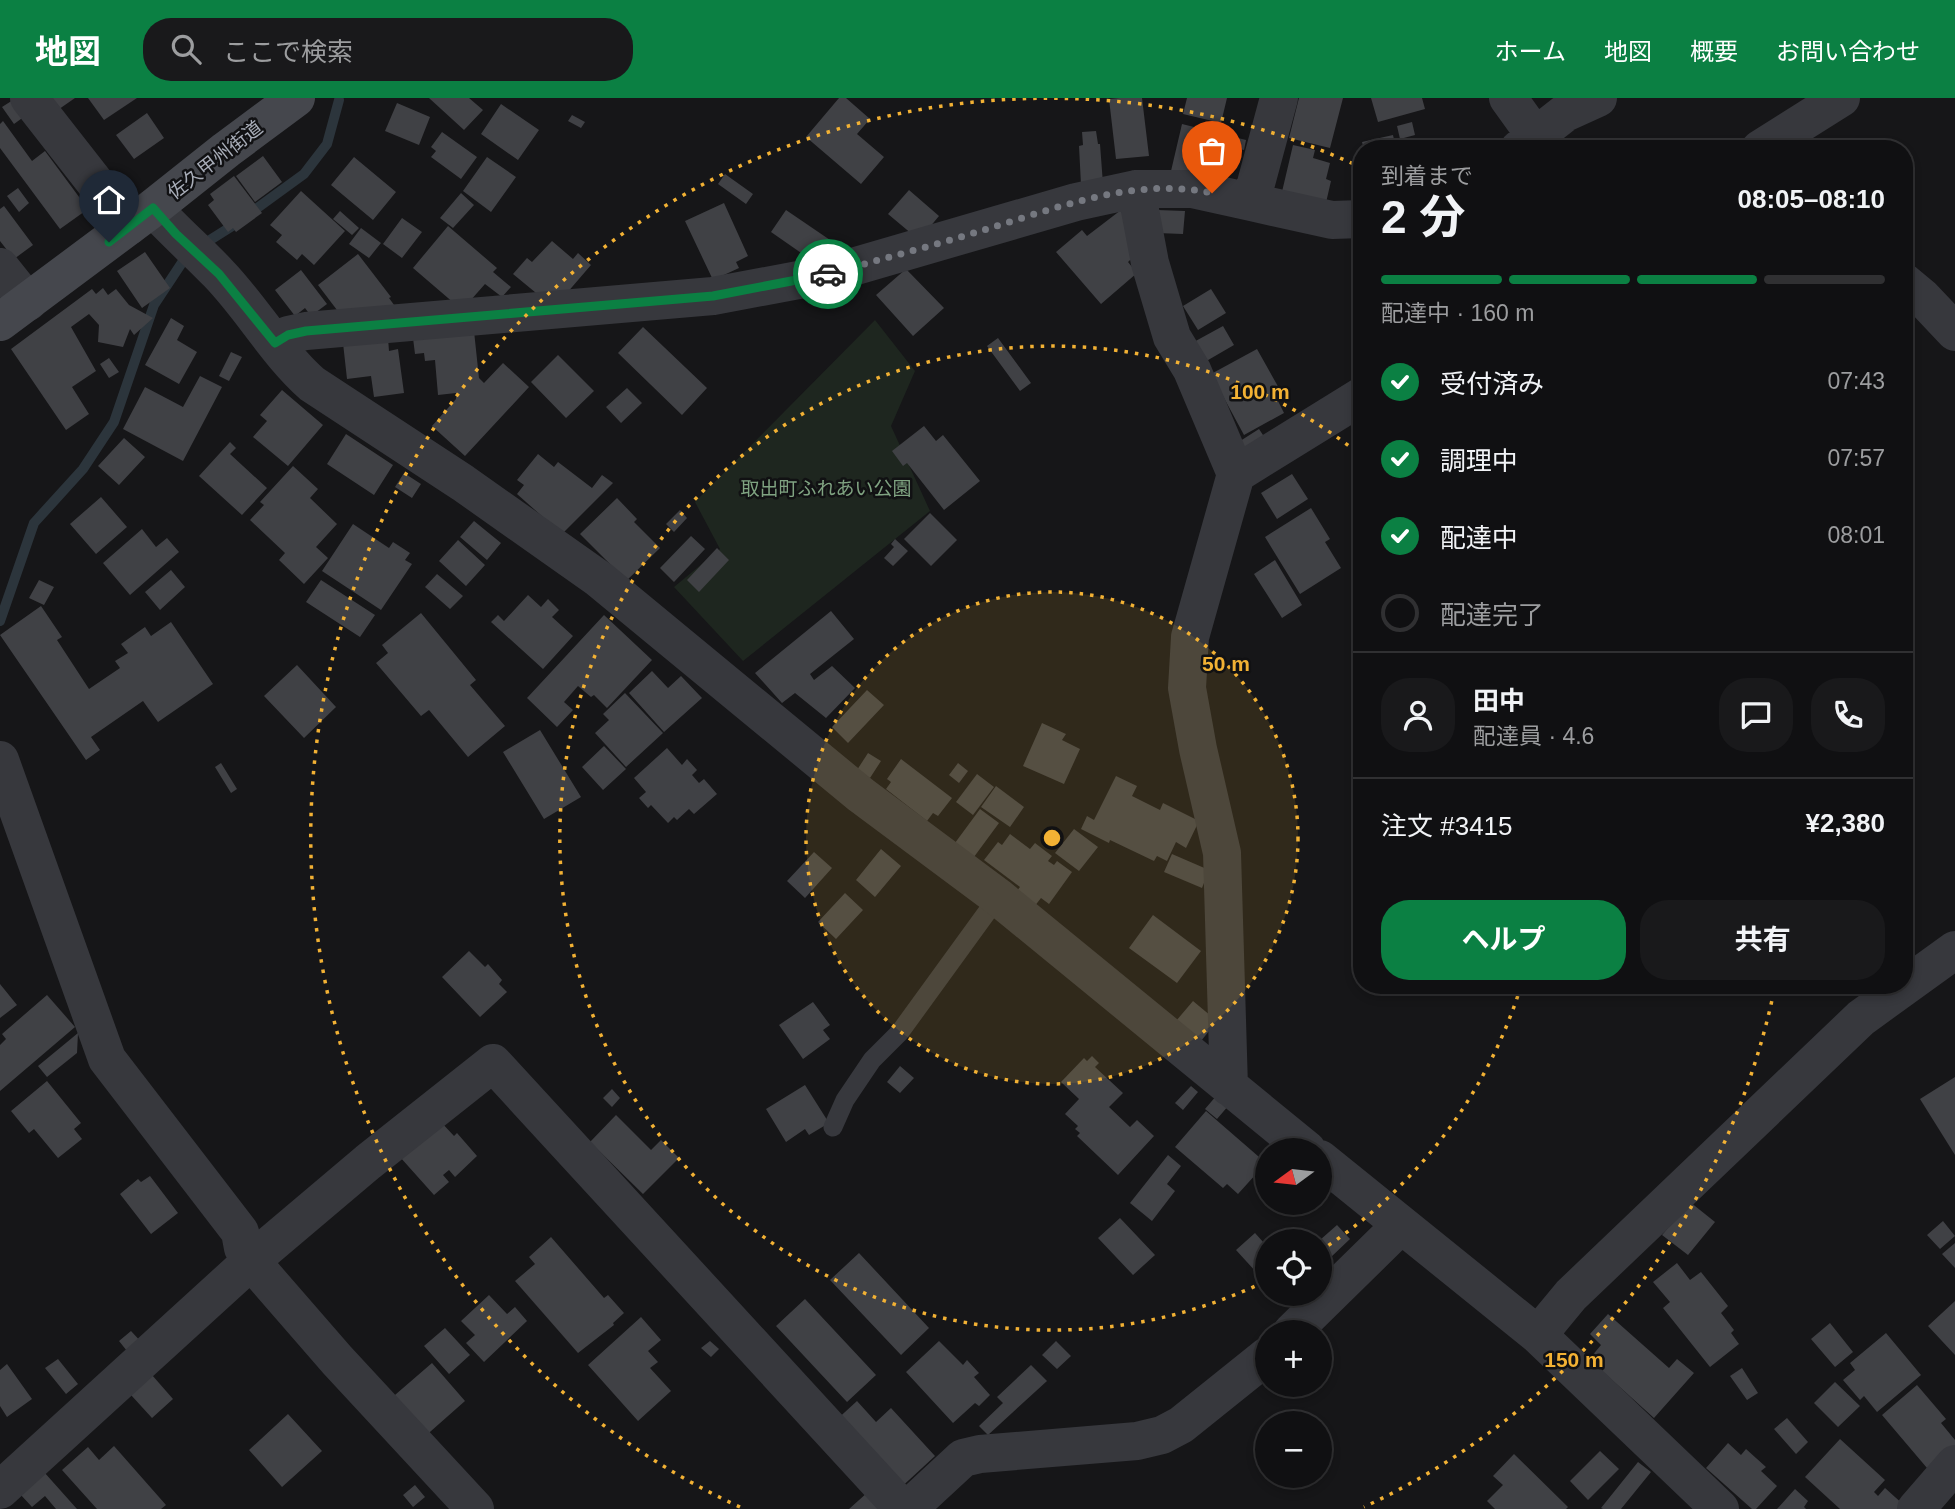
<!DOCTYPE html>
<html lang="ja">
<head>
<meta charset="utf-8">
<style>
	body { margin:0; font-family:Arial,"Noto Sans JP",sans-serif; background:#19191b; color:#f1f3f6; height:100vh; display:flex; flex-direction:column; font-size:26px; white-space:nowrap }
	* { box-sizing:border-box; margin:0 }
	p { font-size:23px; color:#9c9d9f }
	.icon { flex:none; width:38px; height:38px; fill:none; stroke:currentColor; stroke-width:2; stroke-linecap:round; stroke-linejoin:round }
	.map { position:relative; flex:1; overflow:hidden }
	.panel { position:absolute; left:1353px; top:42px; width:560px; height:854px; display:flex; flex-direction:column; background:#101012; border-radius:28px; box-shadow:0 4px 10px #0003,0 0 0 2px #303032 }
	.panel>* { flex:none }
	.needle { width:46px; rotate:255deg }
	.fabs { position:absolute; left:1255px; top:1040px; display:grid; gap:14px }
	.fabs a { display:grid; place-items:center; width:77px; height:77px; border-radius:50%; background:#101012; box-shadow:0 4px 10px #0003,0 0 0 2px #303032; font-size:35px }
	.pin { position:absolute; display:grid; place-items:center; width:60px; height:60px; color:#fff; margin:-72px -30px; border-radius:50% 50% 50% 0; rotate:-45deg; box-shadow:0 0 7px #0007 }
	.pin .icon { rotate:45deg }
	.courier { position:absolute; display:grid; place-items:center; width:70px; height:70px; margin:-35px; border:5px solid #0b8043; border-radius:50%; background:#fff; color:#222; box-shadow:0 2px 9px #0007 }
	.head em { font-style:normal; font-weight:700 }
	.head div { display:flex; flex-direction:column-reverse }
	.head { display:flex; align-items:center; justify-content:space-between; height:119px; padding:0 28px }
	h1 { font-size:46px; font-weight:700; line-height:52px }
	.bar { display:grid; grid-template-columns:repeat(4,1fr); gap:10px 7px; align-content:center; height:84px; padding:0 28px }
	.bar i { height:9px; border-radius:5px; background:#303032 }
	.bar .on { background:#0b8043 }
	.bar p { grid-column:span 4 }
	.line { display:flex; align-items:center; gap:18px; padding:0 28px; border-top:2px solid #303032 }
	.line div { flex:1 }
	.round { display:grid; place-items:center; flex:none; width:74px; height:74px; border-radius:28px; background:#19191b }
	ol { padding:0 28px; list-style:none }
	li { display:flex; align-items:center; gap:21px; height:77px }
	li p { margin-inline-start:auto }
	li .icon { padding:7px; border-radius:50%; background:#0b8043; color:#fff; stroke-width:4 }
	li:last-child { color:#9c9d9f }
	li i { width:38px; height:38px; border:4px solid #303032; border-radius:50% }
	.primary-button { display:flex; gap:14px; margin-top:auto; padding:14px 28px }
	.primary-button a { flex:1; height:80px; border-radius:28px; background:#0b8043; color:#fff; font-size:28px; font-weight:700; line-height:80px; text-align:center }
	.primary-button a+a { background:#19191b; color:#f1f3f6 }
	header { display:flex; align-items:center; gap:42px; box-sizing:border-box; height:98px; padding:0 35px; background:#0b8043; color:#fff }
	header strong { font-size:33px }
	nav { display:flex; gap:38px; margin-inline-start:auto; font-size:24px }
	.search { width:490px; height:63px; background:#19191b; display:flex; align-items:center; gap:18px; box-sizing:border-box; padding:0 24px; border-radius:28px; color:#9c9d9f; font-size:26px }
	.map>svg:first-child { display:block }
</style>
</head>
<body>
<header>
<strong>地図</strong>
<div class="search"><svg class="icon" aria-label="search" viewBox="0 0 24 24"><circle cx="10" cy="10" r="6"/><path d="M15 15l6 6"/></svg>ここで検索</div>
<nav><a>ホーム</a><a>地図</a><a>概要</a><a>お問い合わせ</a></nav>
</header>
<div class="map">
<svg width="1955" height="1411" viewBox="0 0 1955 1411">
	<rect width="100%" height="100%" fill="#161618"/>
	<path fill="#1e261f" d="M875,222L915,273L891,328L930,413L743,563L674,489L720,451L695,404Z"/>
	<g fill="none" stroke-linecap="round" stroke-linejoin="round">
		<path stroke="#2c353c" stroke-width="10" d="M249,116L304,76L327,46L339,2
			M202,147L237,125
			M0,523L34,425L83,371L114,324L154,207L187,157"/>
	</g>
	<path fill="#404145" d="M41,0H75L52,16Z
		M88,0H137L104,22Z
		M429,0H469L483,12L464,32Z
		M839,0H846L870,21L857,36L884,59L861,86L806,39Z
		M1120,0H1142L1149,58L1116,61L1109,1Z
		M1187,0H1227L1221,25L1183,16Z
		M1299,0H1343L1330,50L1289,40Z
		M1371,0H1422L1425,11L1378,24Z
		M13,2L25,18L14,26L2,9Z
		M397,5L430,19L419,47L385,33Z
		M501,6L539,32L518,62L481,36Z
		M147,15L164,40L134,61L116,37Z
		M572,17L585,24L581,30L568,23Z
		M3,23L32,63L45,53L88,111L60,131L0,50V26Z
		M1412,24L1415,37L1400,41L1397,28Z
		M1182,26L1246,42L1244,52L1225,48L1223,57L1230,59L1224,86L1171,73Z
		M1096,33L1098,46H1100L1103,86L1081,87L1079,48L1083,47L1082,34Z
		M442,34L477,59L461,81L431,59L436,53L431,49Z
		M1393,37L1396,51H1364L1362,44Z
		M1293,47L1315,52L1313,60L1330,65L1326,81L1331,83L1325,109L1281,98Z
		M263,58L282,84L255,104L236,78Z
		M354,59L396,94L373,122L331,87Z
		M487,59L516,79L491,114L463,93Z
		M725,76L753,96L746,106L718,86Z
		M234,78L262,115L236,134L233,130L228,134L208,107L214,102L210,96Z
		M18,90L29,105L19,114L7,98Z
		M909,92L939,118L919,142L888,116Z
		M301,93L345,133L314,167L302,156L297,162L276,144L282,137L270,127Z
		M461,95L474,107L453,130L440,120Z
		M724,105L748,158L736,164L739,170L713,182L685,123Z
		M4,108L33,147L14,161L0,143V111Z
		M786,112L833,144L817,166L771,134Z
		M1121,112L1135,157L1128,164L1137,175L1101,206L1056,154L1082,132L1087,138Z
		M1157,112L1185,113L1183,136L1157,135Z
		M340,113L359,130L352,137L333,121Z
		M402,120L422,134L402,160L383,146Z
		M448,128L497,170L493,174L511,189L502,199L485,186L462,212L413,170Z
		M361,130L381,145L369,160L349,146Z
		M552,143L573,161L578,155L591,167L560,203L547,204L513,176L527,160L532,164Z
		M145,154L170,190L142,210L117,173Z
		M358,156L391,199L389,200L397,211L340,216L318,187Z
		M906,171L944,210L913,238L876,197Z
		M301,172L327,206L311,218L305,210L295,218L275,192Z
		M103,190L108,197L116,191L129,207L153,220L134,237L130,231L123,249L98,244L99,227L89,216L71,229L96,273L72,289L89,316L66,332L11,251L92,191L96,196Z
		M1211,191L1226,215L1198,232L1183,208Z
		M171,220L184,228L177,242L197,254L179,286L145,267Z
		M1223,228L1234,247L1203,265L1192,245Z
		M643,229L707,290L682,317L618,255Z
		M474,233L479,280L484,285L503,265L529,289L465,358L432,328L456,301V295L438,297L435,262L425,263L424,255L415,256L413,240Z
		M388,240L389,253L398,251L404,295L374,299L371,278L347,281L343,245Z
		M998,240L1031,285L1020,293L987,248Z
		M1257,251L1280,292L1274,295L1284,315L1244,337L1211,276Z
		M231,254L242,259L229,283L219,278Z
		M558,257L594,293L566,320L531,284Z
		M109,260L119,274L109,280L100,266Z
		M200,278L222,289L183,363L123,331L145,289L183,309Z
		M627,290L642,305L621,325L606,309Z
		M282,292L323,327L288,368L253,339L267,323L260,317Z
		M924,328L936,343L943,337L980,383L944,412L907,365L903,368L892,353Z
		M1259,331L1265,340L1243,355L1237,345Z
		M346,336L393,367L374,397L327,366Z
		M124,340L145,359L119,387L98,368Z
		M230,344L236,350L230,356L267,390L242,417L199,378Z
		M538,356L554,369L558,364L592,390L602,377L613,385L562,436L517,396L524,387L517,382Z
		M293,368L318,391L310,400L337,426L316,449L328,460L304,486L279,462L285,455L250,422L264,407L260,404Z
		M404,375L421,386L412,400L395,389Z
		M1292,376L1308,401L1277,421L1261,395Z
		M101,399L127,429L96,456L70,426Z
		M617,400L637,421L634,424L660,450L622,487L612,468L580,436Z
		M1311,410L1330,441L1325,444L1341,470L1300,496L1265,439Z
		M680,412L687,420L674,434L666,426Z
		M930,415L957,442L931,468L904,441Z
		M474,423L501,445L487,462L460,439Z
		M353,426L389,450L393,444L410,455L405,462L412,466L381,512L322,473Z
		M142,431L156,449L167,440L179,454L130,497L103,465Z
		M691,438L705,451L674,484L660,470Z
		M895,441L908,453L893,468L884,460L894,449L891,446Z
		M458,442L485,467L466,488L439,463Z
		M717,450L729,462L699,494L687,482Z
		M1275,462L1302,507L1282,520L1254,476Z
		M171,472L185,489L160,512L145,494Z
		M437,476L463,498L450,511L425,489Z
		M39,482L54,489L44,507L29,500Z
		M321,482L375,517L360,539L306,504Z
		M528,497L541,509L548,501L559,512L552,519L573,538L543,571L491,524L498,517L504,523Z
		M41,508L62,539L57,542L89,591L120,570L115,563L128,555L121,546L145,529L151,538L171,524L213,586L158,624L143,603L91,639L100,652L86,662L0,537Z
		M831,513L854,541L810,576L814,582L832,568L855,590L826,620L795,595L782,605L755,575Z
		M421,515L476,582L470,587L505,628L468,659L429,612L421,618L376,565L388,555L382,547Z
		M604,517L652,562L607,610L594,597L591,599L578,588L564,604L573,612L557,629L527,600Z
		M297,567L336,609L304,640L264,598Z
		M652,573L668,590L681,578L702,600L664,634L629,595Z
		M867,592L884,607L848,645L832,629Z
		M625,595L663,635L626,669L595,635L609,622L603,616Z
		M1042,625L1066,636L1062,642L1080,651L1064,686L1023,668Z
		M540,632L581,699L544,721L503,654Z
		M604,648L626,671L603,692L582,669Z
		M667,650L682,667L687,661L697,672L692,677L699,685L704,681L717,696L694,716L689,711L677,722L674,719L668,725L651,707L648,710L639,700L646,694L634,680Z
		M868,655L881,663L870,680L857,672Z
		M901,661L952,700L938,718L933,715L927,723L886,691L891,684L887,681Z
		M221,665L237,691L231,695L215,669Z
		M958,665L968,673L959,685L949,677Z
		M977,676L994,689L973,717L956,704Z
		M1116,678L1137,688L1132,698L1160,712L1163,705L1199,723L1186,750L1176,744L1167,763L1157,758L1154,763L1110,742L1109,745L1081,731L1087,718L1094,722Z
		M996,688L1024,709L1010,729L981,709Z
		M980,711L999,725L971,763L952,749Z
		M1074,731L1098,749L1079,773L1055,755Z
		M1906,733L1912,744L1904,749V734Z
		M1010,736L1030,751L1035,745L1052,758L1048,763L1054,767L1057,763L1072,774L1049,806L1041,800L1034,809L1015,795L1020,789L984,762L998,744L1002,747Z
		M881,751L901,768L875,799L856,782Z
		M814,754L832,770L805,800L787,783Z
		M1172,756L1209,772L1202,790L1164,774Z
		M845,795L863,812L836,841L818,824Z
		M1153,817L1201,853L1177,885L1129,850Z
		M1904,834L1912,846L1904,851Z
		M469,853L485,869L488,866L502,882L499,886L507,894L480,919L442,879Z
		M0,886L17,907L0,920Z
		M47,897L75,929L0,993V947L6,941L2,936Z
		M1193,903L1217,923L1201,943L1176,923Z
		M813,904L830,927L823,932L830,941L803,961L779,927Z
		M78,935L77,955L47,979L38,968Z
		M1092,958L1099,965L1095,969L1123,995L1109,1009L1130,1029L1137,1022L1154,1038L1118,1077L1077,1038L1080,1035L1075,1031L1078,1028L1065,1016L1079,1001L1061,984L1084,960L1087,963Z
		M900,968L914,980L900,995L887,984Z
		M1955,979V1057L1920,1001Z
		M47,983L81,1025L74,1031L82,1041L58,1060L34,1031L29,1035L11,1013Z
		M805,987L829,1025L809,1037L805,1031L786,1044L766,1011Z
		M1191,988L1198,994L1183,1012L1175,1005Z
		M612,991L620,1000L612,1009L603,1000Z
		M1217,997L1229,1007L1217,1021L1205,1011Z
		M1206,1013L1266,1065L1238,1096L1227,1086L1223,1090L1175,1049Z
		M616,1017L651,1052L661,1042L679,1060L643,1096L590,1044Z
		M440,1023L454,1038L457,1035L477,1058L455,1079L449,1072L443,1077L449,1084L434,1097L400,1059Z
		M1168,1057L1181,1068L1167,1086L1175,1093L1152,1123L1130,1105Z
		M150,1078L178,1115L151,1136L120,1096L138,1081L141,1084Z
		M1690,1104L1715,1124L1688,1157L1662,1137Z
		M1120,1120L1155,1157L1133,1177L1098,1140Z
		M1943,1123L1955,1138L1940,1151L1927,1137Z
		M1337,1127L1350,1141L1330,1160L1320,1148V1142Z
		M1255,1135L1264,1145L1273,1136L1279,1143H1267V1186L1236,1152Z
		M551,1139L604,1200L608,1197L624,1215L613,1225L614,1227L578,1255L515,1183L535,1166L529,1159Z
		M1955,1145V1170L1942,1156Z
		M859,1155L929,1230L901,1257L830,1182Z
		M1677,1165L1690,1182L1701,1174L1728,1208L1721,1215L1734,1232L1731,1235L1739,1246L1710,1269L1663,1210L1670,1204L1653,1184Z
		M1276,1195H1291L1283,1203Z
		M489,1197L507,1216L515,1209L527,1223L484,1264L466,1245L475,1237L461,1223Z
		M805,1201L876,1277L847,1304L776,1228Z
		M1955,1203V1257L1928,1228Z
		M1608,1216L1669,1270L1677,1261L1694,1275L1654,1320L1602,1273L1604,1271L1591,1259L1601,1247L1590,1236Z
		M641,1219L661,1242L648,1253L658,1264L650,1270L671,1293L638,1323L588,1267Z
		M1830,1225L1853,1254L1835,1269L1811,1241Z
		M445,1230L470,1257L449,1276L424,1248Z
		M131,1233L144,1247L131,1258L119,1243Z
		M1886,1235L1921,1277L1877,1314L1864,1298L1860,1302L1843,1282L1855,1272L1850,1265Z
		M710,1243L719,1251L711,1259L701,1250Z
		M939,1243L963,1267L967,1262L979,1275L974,1279L990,1297L979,1308L975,1305L953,1325L906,1274Z
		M1056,1243L1071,1258L1057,1271L1042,1257Z
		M58,1261L78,1286L66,1296L45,1270Z
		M432,1265L465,1303L422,1341L388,1303Z
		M7,1266L32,1301L7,1319L0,1308V1272Z
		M1031,1267L1047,1283L988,1337L979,1328L1003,1305L997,1299Z
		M1742,1270L1758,1295L1747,1302L1730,1278Z
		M152,1277L173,1301L152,1320L131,1297Z
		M1835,1284L1860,1308L1838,1329L1814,1305Z
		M1917,1287L1946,1321L1941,1325L1955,1342V1347L1927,1370L1882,1317Z
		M857,1303L876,1324L891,1310L935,1358L896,1394L833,1325Z
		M288,1316L322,1353L282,1389L249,1352Z
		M1787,1320L1808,1344L1796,1356L1774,1331Z
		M1840,1341L1885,1382L1874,1394L1878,1398L1885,1390L1905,1408L1902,1411H1840L1805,1379Z
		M1728,1345L1741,1357L1746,1351L1766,1369L1761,1373L1777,1388L1756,1411H1752L1706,1370Z
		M114,1348L166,1407L161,1411H97L62,1372L88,1349L99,1362Z
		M1600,1353L1619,1371L1588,1402L1570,1383Z
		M1514,1356L1568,1409L1566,1411H1495L1487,1403L1503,1387L1493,1378Z
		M1638,1364L1651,1374L1621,1411H1603L1601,1410Z
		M44,1374L77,1411H56L45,1398L32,1409L20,1396Z
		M415,1387L425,1399L413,1409L403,1397Z
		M1795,1391L1808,1403L1804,1409L1806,1411H1777Z
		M868,1394L878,1411H849Z"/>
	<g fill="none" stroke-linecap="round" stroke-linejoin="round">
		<path stroke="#37383d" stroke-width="19" d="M833,1029L845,1002L872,962L900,934L998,799"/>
		<path stroke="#37383d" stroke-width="38" d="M29,0L129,128
			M1508,0L1536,39
			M1519,51L1565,15L1598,0
			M1760,51L1841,0
			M1136,91H1192L1251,104L1279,0
			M1251,104L1332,122L1362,121
			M153,110C174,133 197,153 218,175C252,210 276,254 312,286L463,385L599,481L861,697L998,799L1307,1052
			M0,169L28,204
			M1904,184L1922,199L1955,234
			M275,245L288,237L306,233L713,198L825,177L1076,104L1136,91L1150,165L1172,239L1192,272L1236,376L1190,539L1187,590L1198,651L1222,755L1229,989
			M1236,376L1362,298
			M0,662L107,961L240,1134L243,1150L251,1163L337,1262L475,1411
			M1320,1061L1538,1237L1720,1411
			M1292,1234L1401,1127
			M1538,1237L1571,1197L1861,920L1955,852
			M0,1392L251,1163L368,1064L493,965L903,1411
			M908,1411L963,1360L980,1356L1137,1343L1162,1337L1181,1327L1267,1258
			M1916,1411L1955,1366"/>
		<path stroke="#45474d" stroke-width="38" d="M0,224L153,110L226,52L296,0"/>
	</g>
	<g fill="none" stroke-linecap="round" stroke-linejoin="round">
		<path stroke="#757880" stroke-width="7" stroke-dasharray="0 12.6" d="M828,176C878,162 928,149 977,134C1052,112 1132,78 1212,95"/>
		<path stroke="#0b8043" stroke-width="9" d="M109,144L153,110L176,136L219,176L275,245L288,237L306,233L713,198L828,176"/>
	</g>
	<circle cx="1052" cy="740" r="246" fill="#f2b134" fill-opacity=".12"/>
	<g fill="none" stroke="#f2b134" stroke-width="3.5" stroke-dasharray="3.5 7">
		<circle cx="1052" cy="740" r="246"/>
		<path d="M1521 888A492 492 0 0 1 1320 1153M1264 1184A492 492 0 1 1 1358 355"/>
		<path d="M1774 893A738 738 0 0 1 1364 1409M740 1409A738 738 0 0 1 1358 68"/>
	</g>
	<g text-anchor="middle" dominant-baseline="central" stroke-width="5" stroke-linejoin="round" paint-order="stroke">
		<g font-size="19" fill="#a8adb8" stroke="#111113">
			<text transform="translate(215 62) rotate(-38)">佐久甲州街道</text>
		</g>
		<g font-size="19" fill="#7fa381" stroke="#111113">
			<text x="826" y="390">取出町ふれあい公園</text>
		</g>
	</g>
	<circle cx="1052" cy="740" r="10" fill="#f2b134" stroke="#111113" stroke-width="3.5"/>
	<g font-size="21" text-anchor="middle" font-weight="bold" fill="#f2b134" stroke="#111113" stroke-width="5" stroke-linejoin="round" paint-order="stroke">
		<text x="1260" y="301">100 m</text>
		<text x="1226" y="573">50 m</text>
		<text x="1574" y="1269">150 m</text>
	</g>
</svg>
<div class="fabs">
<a><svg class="needle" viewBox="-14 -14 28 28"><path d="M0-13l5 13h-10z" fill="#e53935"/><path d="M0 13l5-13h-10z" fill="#9c9d9f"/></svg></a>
<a><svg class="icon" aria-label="locate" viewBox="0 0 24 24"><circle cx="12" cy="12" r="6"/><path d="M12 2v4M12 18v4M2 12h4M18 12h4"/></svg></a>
<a>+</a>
<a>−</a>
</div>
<div class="pin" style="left:1212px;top:95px;background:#ea580c"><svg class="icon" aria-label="bag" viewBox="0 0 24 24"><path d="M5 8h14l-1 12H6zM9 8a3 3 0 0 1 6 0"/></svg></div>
<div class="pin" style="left:109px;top:144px;background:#1f2937"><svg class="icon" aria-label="home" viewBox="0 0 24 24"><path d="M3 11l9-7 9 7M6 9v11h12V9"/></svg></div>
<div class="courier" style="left:828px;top:176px"><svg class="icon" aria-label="car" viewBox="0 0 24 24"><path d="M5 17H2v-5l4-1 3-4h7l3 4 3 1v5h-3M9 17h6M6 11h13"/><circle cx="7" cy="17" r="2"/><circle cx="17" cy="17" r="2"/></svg></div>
<section class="panel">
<div class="head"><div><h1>2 分</h1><p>到着まで</p></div><em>08:05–08:10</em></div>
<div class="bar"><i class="on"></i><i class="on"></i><i class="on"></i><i></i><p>配達中 · 160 m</p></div>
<ol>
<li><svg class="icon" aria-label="check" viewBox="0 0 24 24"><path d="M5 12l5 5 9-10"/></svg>受付済み<p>07:43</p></li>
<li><svg class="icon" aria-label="check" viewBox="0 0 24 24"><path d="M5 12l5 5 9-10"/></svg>調理中<p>07:57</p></li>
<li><svg class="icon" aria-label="check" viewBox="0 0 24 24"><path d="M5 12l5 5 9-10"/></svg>配達中<p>08:01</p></li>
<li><i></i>配達完了</li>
</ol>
<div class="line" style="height:126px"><a class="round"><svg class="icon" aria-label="person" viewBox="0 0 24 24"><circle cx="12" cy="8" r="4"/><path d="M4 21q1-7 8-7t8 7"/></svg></a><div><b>田中</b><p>配達員 · 4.6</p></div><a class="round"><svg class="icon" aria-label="chat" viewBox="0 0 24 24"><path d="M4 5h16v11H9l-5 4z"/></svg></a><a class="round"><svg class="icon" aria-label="phone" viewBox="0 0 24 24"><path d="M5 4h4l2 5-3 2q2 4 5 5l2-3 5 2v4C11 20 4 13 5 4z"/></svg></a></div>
<div class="line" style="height:91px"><div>注文 #3415</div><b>¥2,380</b></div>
<div class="primary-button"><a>ヘルプ</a><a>共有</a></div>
</section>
</div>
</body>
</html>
